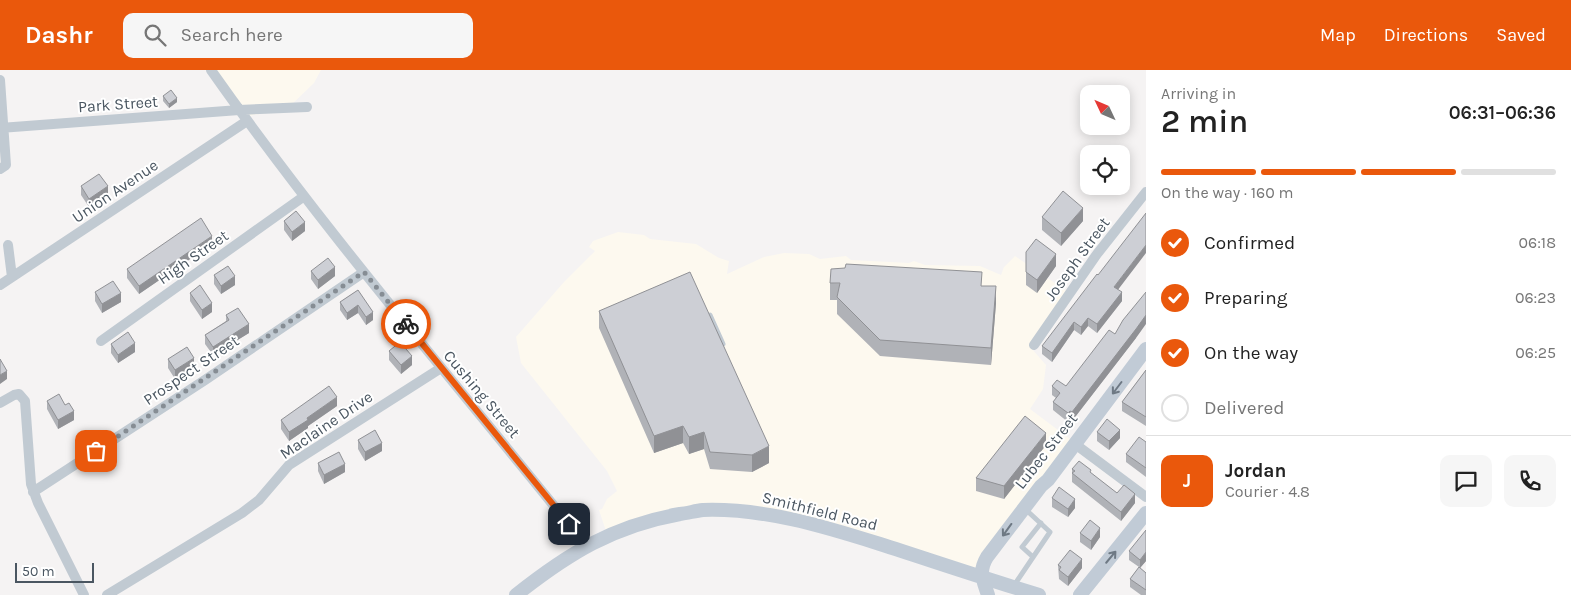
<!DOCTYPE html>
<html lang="en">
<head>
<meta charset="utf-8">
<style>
	body { margin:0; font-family:Karla,sans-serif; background:#f6f6f6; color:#222; height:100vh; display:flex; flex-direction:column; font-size:19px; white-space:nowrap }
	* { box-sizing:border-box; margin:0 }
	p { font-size:16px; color:#767676 }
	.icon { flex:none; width:28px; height:28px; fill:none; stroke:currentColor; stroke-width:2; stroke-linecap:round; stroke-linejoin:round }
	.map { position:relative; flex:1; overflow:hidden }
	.panel { display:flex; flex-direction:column; background:#fff; width:425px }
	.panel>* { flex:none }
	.needle { width:32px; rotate:314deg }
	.buttons { position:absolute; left:1080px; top:15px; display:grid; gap:10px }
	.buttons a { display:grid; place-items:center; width:50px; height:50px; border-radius:10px; background:#fff; box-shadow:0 2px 12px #0003; font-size:25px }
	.scale { position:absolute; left:15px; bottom:12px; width:79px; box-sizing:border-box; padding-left:5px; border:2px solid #4a5661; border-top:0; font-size:14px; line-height:18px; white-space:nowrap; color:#4a5661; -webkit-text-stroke:4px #fff; paint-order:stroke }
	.pin { position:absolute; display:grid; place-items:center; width:42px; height:42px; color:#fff; margin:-21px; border-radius:10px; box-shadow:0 2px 8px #0006 }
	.courier { position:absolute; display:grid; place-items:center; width:50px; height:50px; margin:-25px; border:4px solid #ea580c; border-radius:50%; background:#fff; color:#222; box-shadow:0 1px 6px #0007 }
	.overview em { font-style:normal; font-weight:600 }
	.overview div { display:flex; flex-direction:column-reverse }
	.overview { display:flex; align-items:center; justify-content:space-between; height:85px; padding:0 15px }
	h1 { font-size:32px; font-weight:600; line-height:38px }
	.bar { display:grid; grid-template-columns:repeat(4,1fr); gap:8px 5px; align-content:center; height:60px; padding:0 15px }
	.bar i { height:6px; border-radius:4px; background:#e0e0e0 }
	.bar .selected { background:#ea580c }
	.bar p { grid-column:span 4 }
	.line { display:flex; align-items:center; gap:12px; padding:0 15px; border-top:1px solid #e0e0e0 }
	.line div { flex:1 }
	.round { display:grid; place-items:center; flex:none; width:52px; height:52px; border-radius:10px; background:#f6f6f6 }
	ol { padding:0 15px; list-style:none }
	li { display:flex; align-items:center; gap:15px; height:55px }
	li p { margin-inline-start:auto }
	li .icon { padding:5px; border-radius:50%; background:#ea580c; color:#fff; stroke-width:4 }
	li:last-child { color:#767676 }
	li i { width:28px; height:28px; border:2px solid #e0e0e0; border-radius:50% }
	header { display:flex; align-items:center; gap:30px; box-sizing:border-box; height:70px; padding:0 25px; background:#ea580c; color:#fff }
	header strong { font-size:24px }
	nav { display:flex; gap:28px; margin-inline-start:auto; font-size:18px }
	.search { width:350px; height:45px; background:#f6f6f6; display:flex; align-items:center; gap:12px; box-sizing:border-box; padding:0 18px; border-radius:10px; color:#767676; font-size:19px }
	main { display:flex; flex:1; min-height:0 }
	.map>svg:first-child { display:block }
</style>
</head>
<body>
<header>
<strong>Dashr</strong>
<div class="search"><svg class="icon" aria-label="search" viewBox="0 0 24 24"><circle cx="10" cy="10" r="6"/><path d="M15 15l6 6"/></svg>Search here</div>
<nav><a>Map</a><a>Directions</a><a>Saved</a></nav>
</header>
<main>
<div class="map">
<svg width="1146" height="525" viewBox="0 0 1146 525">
	<rect width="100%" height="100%" fill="#f5f3f3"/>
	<path fill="#fdf9ef" d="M209,0H321L314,13L287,39L243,47Z
		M618,162L644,165L650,169L696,174L719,188L729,191L727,204L764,187L784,183L809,184L820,189L846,186L851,190L909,193L914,191L925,195L980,196L1001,205L1004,197L1015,186L1068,222L1032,279L1046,295L1043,319L1030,339L1074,372L974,505L783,451L740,447H698L606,461L599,440L602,439L607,429L617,421L607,401L521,293L516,267L564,212L595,181L589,177L593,171Z"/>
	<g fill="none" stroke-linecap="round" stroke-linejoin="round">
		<path stroke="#c1cad2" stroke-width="5" d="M710,245L723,274
			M1033,487L1022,477L1041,453
			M1013,517L1050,462L1024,438"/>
		<path stroke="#c1cad2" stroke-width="10" d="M211,0C325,162 455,312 579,467L585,477
			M0,10L6,95L0,99
			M0,58L239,40L307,37
			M8,175L12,207
			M0,215L247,51
			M101,271L303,127
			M1034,275L1097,184L1146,122
			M0,333L14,325L19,324L25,331L31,414L38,433L84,525
			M1075,374L1146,427
			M33,422L205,310L364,202
			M107,525L242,443L259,430L289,395L441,298"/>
		<path stroke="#c1cbd6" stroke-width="14" d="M516,525C569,483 613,456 680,444C688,443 695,441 703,440C764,438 823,456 880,474C933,491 986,509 1039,525
			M988,525C983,510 978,502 987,487L1041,416L1048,410L1146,279
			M1080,525L1146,443"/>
	</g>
	<path fill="#b0b2b7" d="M163,26L177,32L169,38L163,31Z
		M81,116L108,125L89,137L81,125Z
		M1042,147L1083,151L1061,176L1042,160Z
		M284,151L305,161L292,171L284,160Z
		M212,174L139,224L127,208V199Z
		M1026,182L1056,196L1037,223L1026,215Z
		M311,201L335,206L318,219L311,209Z
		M214,205L235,215L221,224L214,214Z
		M830,213L982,216L996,233L991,295L880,286L837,244V230H830Z
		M358,220L373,250L366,255L358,243L347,250L340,240V232Z
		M1118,220L1122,231L1097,263L1088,256L1081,265L1074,260L1052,292L1042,284V276Z
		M95,222L121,232L102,243L95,231Z
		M190,223L212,242L202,249L190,231Z
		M599,241L769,393L752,402L710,399L704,379L689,384L683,373L654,383L599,258Z
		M226,245L249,263L213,285L205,274V265L226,251Z
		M1115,264L1136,268L1072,351L1070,350L1068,352L1053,340V332L1056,328L1052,325V316H1066Z
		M111,274L135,282L118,293L111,283Z
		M389,281L412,295L401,304L389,290Z
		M168,289L194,297L175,309L168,298Z
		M1146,300V356L1122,341V332Z
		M47,331L74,350L58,359L47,339Z
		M337,336L308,356V358L289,371L281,359V350Z
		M1097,362L1120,368L1109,380L1097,371Z
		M358,370L382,381L365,391L358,379Z
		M1146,372V407L1126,392V384Z
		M1046,375L1004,429L976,421V408Z
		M318,393L345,402L324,414L318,401Z
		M1072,399L1091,404L1117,423L1135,433L1121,451L1072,412Z
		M1052,428L1075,438L1068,447L1052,437Z
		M1080,463L1100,467L1091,480L1080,472Z
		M1129,481L1146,491L1140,498L1146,503V525H1141L1130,517V509L1139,497L1129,490Z
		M1058,495L1082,498L1068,516L1059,509Z"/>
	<path fill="#909195" d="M177,28V32L169,38V34Z
		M108,116V125L89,137V129Z
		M1083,138V151L1061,176V163Z
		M305,152V161L292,171V162Z
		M212,166V174L139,224V216Z
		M1146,175V183L1114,225V217Z
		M1056,184V196L1037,223V210Z
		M335,197V206L318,219V210Z
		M235,206V215L221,224V216Z
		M996,216V233L991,295V278Z
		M1122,222V231L1097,263V254Z
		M121,223V232L102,243V234Z
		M212,233V242L202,249V240Z
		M358,235V243L347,250V243Z
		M373,242V250L366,255V247Z
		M1146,245V254L1136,268L1072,351V342Z
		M1088,248V256L1081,265V257Z
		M1074,252V260L1052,292V283Z
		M249,254V263L213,285V277Z
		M135,273V282L118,293V285Z
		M412,286V295L401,304V295Z
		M194,288V297L175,309V300Z
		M7,301V309L0,314V305Z
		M337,327V336L308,356V358L289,371V362L307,348Z
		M74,341V350L58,359V350Z
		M1070,341V350L1068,352V343Z
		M683,356V373L654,383V366Z
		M1120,360V368L1109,380V371Z
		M704,362V379L689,384V367Z
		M1046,363V375L1004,429V416Z
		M382,373V381L365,391V382Z
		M769,376V393L752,402V385Z
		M345,394V402L324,414V405Z
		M1135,424V433L1121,451V442Z
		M1075,429V438L1068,447V439Z
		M1100,458V467L1091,480V471Z
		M1146,482V491L1140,498V490Z
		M1082,489V498L1068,516V507Z"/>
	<path fill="#cdcfd5" stroke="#909195" d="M171,20L177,28L169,34L163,26Z
		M99,104L108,116L89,129L81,116Z
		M1063,121L1083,138L1061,163L1042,147Z
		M296,141L305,152L292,162L284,151Z
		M1146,143V175L1114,217L1122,222L1097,254L1088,248L1081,257L1074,252L1052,283L1042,276L1097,204L1098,205Z
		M201,148L212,166L139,216L127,199Z
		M1036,169L1056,184L1037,210L1026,202V182Z
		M328,188L335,197L318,210L311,201Z
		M846,194L982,202L981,216H996L991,278L880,270L837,227L840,213H830L831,199L845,198Z
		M228,196L235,206L221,216L214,205Z
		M690,202L769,376L752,385L710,382L704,362L689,367L683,356L654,366L599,241Z
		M113,211L121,223L102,234L95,222Z
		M200,215L212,233L202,240L190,223Z
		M358,220L373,242L366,247L358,235L347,243L340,232Z
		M1146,222V245L1136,259L1072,342L1070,341L1068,343L1053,332L1060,323L1052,316L1057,310L1066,316L1109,260L1115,264L1123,250Z
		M238,238L249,254L213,277L205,265L229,250L226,245Z
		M128,262L135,273L118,285L111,274Z
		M400,272L412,286L401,295L389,281Z
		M187,277L194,288L175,300L168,289Z
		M0,289L7,301L0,305Z
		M1146,300V347L1122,332Z
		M329,316L337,327L307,348L308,350L289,362L281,350Z
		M59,324L65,335L69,333L74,341L58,350L47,331Z
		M1025,346L1046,363L1004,416L976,408Z
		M1107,349L1120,360L1109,371L1097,362Z
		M375,360L382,373L365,382L358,370Z
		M1139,367L1146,372V398L1126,384Z
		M339,382L345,394L324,405L318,393Z
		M1079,391L1091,400L1090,402L1117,423L1124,415L1134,423L1135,424L1121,442L1072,403L1075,401L1072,399Z
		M1059,417L1075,429L1068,439L1052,428Z
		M1090,450L1100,458L1091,471L1080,463Z
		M1146,460V482L1140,490L1129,481Z
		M1070,480L1082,489L1068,507L1059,500L1061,497L1058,495Z
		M1139,497L1146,503V520L1130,509Z"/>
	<defs><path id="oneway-shaft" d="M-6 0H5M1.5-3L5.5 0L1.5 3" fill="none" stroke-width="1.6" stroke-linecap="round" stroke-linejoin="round" transform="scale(1.25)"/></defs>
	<g stroke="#6e7984">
		<use href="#oneway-shaft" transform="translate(1117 318) rotate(127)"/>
		<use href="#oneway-shaft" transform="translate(1007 460) rotate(126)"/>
		<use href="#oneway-shaft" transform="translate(1111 487) rotate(-50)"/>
	</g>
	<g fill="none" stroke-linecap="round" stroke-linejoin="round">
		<path stroke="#868d94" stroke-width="5" stroke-dasharray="0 9" d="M96,381L364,202L406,254"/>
		<path stroke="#ea580c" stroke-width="6" d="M406,254L569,454"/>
	</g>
	<g text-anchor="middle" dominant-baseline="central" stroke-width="4" stroke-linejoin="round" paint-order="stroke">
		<g font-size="16" fill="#4a5661" stroke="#fff">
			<text transform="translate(118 34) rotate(-4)">Park Street</text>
			<text transform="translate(115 121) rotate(-34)">Union Avenue</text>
			<text transform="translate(193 187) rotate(-35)">High Street</text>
			<text transform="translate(1077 189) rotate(-54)">Joseph Street</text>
			<text transform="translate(191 300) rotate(-34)">Prospect Street</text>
			<text transform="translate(482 324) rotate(50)">Cushing Street</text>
			<text transform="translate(326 355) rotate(-34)">Maclaine Drive</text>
			<text transform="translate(1046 381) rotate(-52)">Lubec Street</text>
			<text transform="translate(820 441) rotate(14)">Smithfield Road</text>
		</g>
	</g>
</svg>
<div class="buttons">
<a><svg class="needle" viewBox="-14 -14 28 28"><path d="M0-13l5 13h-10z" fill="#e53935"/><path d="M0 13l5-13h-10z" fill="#767676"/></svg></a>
<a><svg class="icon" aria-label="locate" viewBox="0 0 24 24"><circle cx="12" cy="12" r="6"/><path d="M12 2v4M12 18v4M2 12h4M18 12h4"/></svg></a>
</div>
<div class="scale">50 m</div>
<div class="pin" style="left:96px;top:381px;background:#ea580c"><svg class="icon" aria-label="bag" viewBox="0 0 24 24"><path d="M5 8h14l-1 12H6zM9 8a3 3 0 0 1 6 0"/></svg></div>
<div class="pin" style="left:569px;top:454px;background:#1f2937"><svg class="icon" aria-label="home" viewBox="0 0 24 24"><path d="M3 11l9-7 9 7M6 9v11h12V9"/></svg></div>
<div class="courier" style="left:406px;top:254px"><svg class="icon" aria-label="bike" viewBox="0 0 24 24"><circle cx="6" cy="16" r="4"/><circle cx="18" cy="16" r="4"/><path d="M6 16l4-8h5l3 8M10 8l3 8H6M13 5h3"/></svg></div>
</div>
<section class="panel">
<div class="overview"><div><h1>2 min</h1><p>Arriving in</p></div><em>06:31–06:36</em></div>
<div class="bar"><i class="selected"></i><i class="selected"></i><i class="selected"></i><i></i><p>On the way · 160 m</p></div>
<ol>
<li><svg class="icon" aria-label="check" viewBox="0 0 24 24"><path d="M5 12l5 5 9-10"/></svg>Confirmed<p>06:18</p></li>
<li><svg class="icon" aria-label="check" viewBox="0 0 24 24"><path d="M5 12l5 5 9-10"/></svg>Preparing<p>06:23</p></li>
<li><svg class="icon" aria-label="check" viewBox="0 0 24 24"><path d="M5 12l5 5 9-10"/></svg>On the way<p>06:25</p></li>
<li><i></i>Delivered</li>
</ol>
<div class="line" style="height:90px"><b class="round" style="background:#ea580c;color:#fff">J</b><div><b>Jordan</b><p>Courier · 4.8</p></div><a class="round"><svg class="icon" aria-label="chat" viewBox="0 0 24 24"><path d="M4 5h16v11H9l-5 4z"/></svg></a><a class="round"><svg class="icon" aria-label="phone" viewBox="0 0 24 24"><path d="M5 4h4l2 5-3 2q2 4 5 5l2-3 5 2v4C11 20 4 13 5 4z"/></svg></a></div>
</section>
</main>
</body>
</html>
